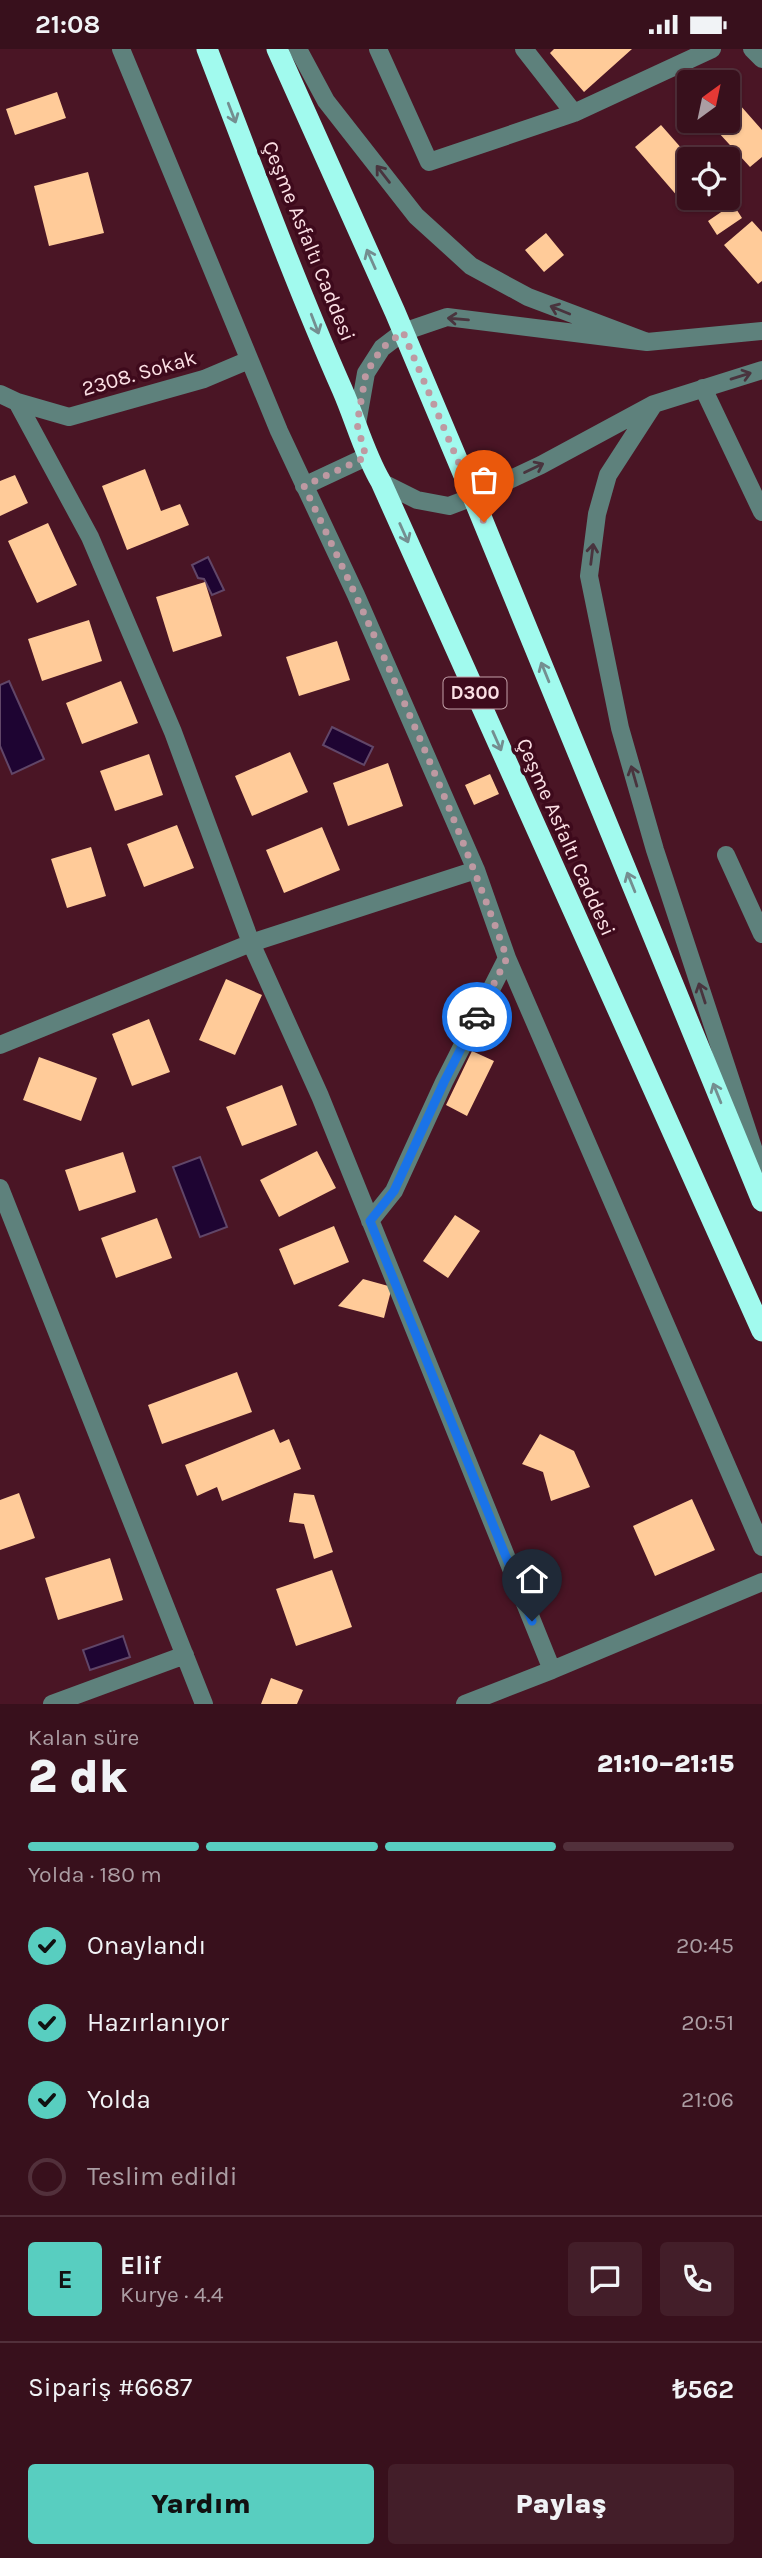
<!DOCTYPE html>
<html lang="tr">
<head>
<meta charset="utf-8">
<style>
	body { margin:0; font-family:Karla,sans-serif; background:#431e29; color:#f1f3f6; height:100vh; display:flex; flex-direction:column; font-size:26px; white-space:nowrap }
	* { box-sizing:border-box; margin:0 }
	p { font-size:23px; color:#ab9da3 }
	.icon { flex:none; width:38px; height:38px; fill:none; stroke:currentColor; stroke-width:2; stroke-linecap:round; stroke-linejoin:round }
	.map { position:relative; height:1655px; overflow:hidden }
	.sheet { display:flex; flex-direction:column; background:#38101c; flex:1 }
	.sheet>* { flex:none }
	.needle { width:46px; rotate:33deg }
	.fabs { position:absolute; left:677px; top:21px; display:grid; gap:14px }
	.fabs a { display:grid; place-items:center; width:63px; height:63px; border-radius:7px; background:#38101c; box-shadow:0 2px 5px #0004,0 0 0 2px #52303b; font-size:35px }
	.pin { position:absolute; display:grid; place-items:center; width:60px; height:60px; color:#fff; margin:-72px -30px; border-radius:50% 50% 50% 0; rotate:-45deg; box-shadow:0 0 7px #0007 }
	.pin .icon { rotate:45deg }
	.courier { position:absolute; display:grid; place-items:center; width:70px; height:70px; margin:-35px; border:5px solid #1a73e8; border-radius:50%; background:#fff; color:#222; box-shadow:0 2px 9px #0007 }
	.headline em { font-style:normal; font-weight:800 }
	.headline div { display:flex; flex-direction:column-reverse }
	.headline { display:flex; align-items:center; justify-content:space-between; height:119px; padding:0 28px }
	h1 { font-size:46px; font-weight:800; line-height:52px }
	.bar { display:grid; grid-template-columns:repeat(4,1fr); gap:10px 7px; align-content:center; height:84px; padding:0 28px }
	.bar i { height:9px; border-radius:5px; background:#52303b }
	.bar .selected { background:#58cec0 }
	.bar p { grid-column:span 4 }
	.line { display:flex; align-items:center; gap:18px; padding:0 28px; border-top:2px solid #52303b }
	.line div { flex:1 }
	.round { display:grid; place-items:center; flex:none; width:74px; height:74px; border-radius:7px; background:#431e29 }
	ol { padding:0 28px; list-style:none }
	li { display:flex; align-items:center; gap:21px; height:77px }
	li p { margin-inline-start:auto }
	li .icon { padding:7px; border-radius:50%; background:#58cec0; color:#111; stroke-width:4 }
	li:last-child { color:#ab9da3 }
	li i { width:38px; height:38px; border:4px solid #52303b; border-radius:50% }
	.button { display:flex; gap:14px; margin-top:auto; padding:14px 28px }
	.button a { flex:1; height:80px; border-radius:7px; background:#58cec0; color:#111; font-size:28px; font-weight:800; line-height:80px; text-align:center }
	.button a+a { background:#431e29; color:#f1f3f6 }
	.status { display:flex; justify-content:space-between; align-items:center; height:49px; padding:0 35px; background:#38101c; direction:ltr }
	.status svg { height:19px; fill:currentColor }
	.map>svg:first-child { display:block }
</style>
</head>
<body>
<div class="status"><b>21:08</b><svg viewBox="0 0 49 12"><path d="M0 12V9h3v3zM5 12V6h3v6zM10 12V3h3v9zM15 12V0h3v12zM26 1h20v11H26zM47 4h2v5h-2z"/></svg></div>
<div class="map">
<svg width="762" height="1655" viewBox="0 0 762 1655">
	<rect width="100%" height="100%" fill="#4a1525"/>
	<path fill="#1e0432" stroke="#614668" stroke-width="2" d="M208,508L224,541L212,546L204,530L198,529L192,516Z
		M9,632L44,710L12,725L0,697V636Z
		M332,678L373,698L364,716L323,696Z
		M200,1108L227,1178L200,1188L173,1118Z
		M123,1587L130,1608L90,1621L83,1601Z"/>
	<path fill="#ffcb99" d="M554,0H632L584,43L550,4Z
		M57,43L66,69L15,86L6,60Z
		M732,47L762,81V108L750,118L708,72H728V51Z
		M661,76L690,109V140L679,149L635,98Z
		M88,123L104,184L49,197L34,137Z
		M733,155L742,169L717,186L708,172Z
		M752,172L762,183V232L758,235L724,196Z
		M546,184L564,206L544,223L525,201Z
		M145,420L161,462L180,455L189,476L127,501L102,437Z
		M15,426L28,454L0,467V432Z
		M48,474L77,536L37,554L8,492Z
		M205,533L222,587L173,603L156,548Z
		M89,571L102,612L42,632L28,590Z
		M337,592L350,631L299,647L286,608Z
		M121,632L138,674L82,695L66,654Z
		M290,703L308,743L252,767L235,727Z
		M149,705L163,746L115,762L100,722Z
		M388,714L403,757L348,777L333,734Z
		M490,725L499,745L474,756L465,736Z
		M177,776L194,819L144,838L127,795Z
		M322,778L340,821L284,844L266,801Z
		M91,798L106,847L67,859L51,810Z
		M226,930L262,946L235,1006L199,991Z
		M149,970L170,1023L132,1037L112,985Z
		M472,1002L494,1012L467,1067L446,1056Z
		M39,1008L97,1029L81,1072L23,1051Z
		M282,1036L297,1076L242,1097L226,1058Z
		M317,1102L336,1139L279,1168L260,1131Z
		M123,1103L136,1143L79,1162L65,1121Z
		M455,1166L480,1182L448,1229L423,1212Z
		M157,1169L172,1209L116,1229L101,1189Z
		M334,1177L349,1213L294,1236L279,1200Z
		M363,1230L392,1238L384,1269L338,1257Z
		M237,1323L252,1363L162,1395L148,1356Z
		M274,1380L280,1394L289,1390L301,1420L222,1452L217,1438L197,1447L185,1416Z
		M540,1385L574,1402L590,1438L551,1452L543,1423L522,1415Z
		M19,1444L35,1489L0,1501V1451Z
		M294,1444L314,1446L333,1503L314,1510L304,1475L289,1473Z
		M692,1450L715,1501L655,1527L633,1477Z
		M110,1509L123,1551L58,1571L45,1529Z
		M332,1521L352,1578L296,1597L276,1540Z
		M271,1629L303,1641L297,1655H261Z"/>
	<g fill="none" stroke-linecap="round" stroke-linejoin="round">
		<path stroke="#5e817c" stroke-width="18" d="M121,0L279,382L356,546L476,821L507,909L444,1033L394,1142L370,1172
			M298,0L326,52L416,167L471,217L528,248L647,293
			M378,0L429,113L574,64L712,0
			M524,0L574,64
			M752,0L762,10
			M703,339L762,463
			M0,345L17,353L69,368L204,330L249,311
			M17,353L90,488L173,683L251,894L320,1047L552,1621
			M654,355L608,426L597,465L589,527L620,679L655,801L762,1126
			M357,375L366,324L382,299L403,283L447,268L647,293L762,282
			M381,433L417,451L449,457L473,448L541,416L654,355L762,321
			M304,437L366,408
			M726,806L762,885
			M507,909L762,1498
			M0,996L251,894L476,821
			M0,1139L204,1655
			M52,1655L185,1606
			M465,1655L552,1621L762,1533"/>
		<path stroke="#a1faee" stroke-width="21" d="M207,0C251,114 293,229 342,340C356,372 364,404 381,433L762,1282
			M277,0L395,263L473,448L762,1152"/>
	</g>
	<defs><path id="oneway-shaft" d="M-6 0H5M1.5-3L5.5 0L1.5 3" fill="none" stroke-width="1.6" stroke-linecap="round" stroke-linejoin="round" transform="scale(1.75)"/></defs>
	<g stroke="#748e90">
		<use href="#oneway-shaft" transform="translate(232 64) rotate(69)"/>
		<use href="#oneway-shaft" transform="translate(371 210) rotate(-114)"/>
		<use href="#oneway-shaft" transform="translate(315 275) rotate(69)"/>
		<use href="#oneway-shaft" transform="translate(404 484) rotate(66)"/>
		<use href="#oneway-shaft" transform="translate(545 623) rotate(-112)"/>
		<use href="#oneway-shaft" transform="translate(497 692) rotate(66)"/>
		<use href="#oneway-shaft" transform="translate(631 833) rotate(-112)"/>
		<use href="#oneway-shaft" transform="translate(717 1044) rotate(-112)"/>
	</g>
	<g stroke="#49343e">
		<use href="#oneway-shaft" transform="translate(383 125) rotate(-128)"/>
		<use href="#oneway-shaft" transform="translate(560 261) rotate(-158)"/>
		<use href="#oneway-shaft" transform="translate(458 270) rotate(-175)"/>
		<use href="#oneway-shaft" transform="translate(741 327) rotate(-17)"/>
		<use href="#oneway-shaft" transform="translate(534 419) rotate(-26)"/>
		<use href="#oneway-shaft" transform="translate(592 505) rotate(-83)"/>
		<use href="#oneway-shaft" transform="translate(634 727) rotate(-106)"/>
		<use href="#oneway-shaft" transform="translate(702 944) rotate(-108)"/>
	</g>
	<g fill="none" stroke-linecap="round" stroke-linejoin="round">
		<path stroke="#be99a2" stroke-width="7" stroke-dasharray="0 12.6" d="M477,968L507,909C449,748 378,591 304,437L366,408L357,375L366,324L382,299L403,283L484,473"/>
		<path stroke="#1a73e8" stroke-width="9" d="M477,968L444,1033L394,1142L370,1172L532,1572"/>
	</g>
	<g text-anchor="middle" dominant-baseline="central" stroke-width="7" stroke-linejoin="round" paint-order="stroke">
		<rect fill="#3e0a1c" stroke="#c3a0a9" stroke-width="2" x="443.5" y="628.5" width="63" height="31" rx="5"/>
		<g font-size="19" font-weight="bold" fill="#fce0e5">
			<text x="475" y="644">D300</text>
		</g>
		<g font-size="21" fill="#fce0e5" stroke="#3e0a1c">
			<text transform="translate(309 192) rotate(68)">Çeşme Asfaltı Caddesi</text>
			<text transform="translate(139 324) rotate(-16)">2308. Sokak</text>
			<text transform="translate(566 788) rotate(66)">Çeşme Asfaltı Caddesi</text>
		</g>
	</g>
</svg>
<div class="fabs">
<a><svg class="needle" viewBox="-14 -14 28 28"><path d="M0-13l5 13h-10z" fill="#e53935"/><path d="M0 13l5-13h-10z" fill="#ab9da3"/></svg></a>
<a><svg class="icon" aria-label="locate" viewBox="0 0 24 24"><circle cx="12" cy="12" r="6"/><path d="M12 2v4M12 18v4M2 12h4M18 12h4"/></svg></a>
</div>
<div class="pin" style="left:484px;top:473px;background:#ea580c"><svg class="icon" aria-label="bag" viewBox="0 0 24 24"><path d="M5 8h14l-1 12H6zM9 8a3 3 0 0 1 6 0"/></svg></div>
<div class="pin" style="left:532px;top:1572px;background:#1f2937"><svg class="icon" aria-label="home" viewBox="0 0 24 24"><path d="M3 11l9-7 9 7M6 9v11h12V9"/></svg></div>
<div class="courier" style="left:477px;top:968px"><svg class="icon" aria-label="car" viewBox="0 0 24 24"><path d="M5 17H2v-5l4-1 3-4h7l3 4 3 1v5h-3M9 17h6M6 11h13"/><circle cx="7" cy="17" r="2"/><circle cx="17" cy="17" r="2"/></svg></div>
</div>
<section class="sheet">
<div class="headline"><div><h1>2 dk</h1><p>Kalan süre</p></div><em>21:10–21:15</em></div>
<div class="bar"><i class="selected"></i><i class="selected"></i><i class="selected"></i><i></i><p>Yolda · 180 m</p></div>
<ol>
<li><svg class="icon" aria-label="check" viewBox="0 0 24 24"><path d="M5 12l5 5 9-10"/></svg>Onaylandı<p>20:45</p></li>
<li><svg class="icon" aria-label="check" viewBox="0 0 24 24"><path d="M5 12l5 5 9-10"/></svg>Hazırlanıyor<p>20:51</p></li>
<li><svg class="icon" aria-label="check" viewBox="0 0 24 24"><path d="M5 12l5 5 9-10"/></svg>Yolda<p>21:06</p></li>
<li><i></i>Teslim edildi</li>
</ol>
<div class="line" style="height:126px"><b class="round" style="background:#58cec0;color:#111">E</b><div><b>Elif</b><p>Kurye · 4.4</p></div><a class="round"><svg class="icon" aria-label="chat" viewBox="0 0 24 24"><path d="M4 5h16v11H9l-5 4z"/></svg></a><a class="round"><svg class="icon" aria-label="phone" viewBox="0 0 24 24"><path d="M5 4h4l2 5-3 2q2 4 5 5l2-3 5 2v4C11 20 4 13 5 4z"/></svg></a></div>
<div class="line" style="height:91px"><div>Sipariş #6687</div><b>₺562</b></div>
<div class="button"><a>Yardım</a><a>Paylaş</a></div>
</section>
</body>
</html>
